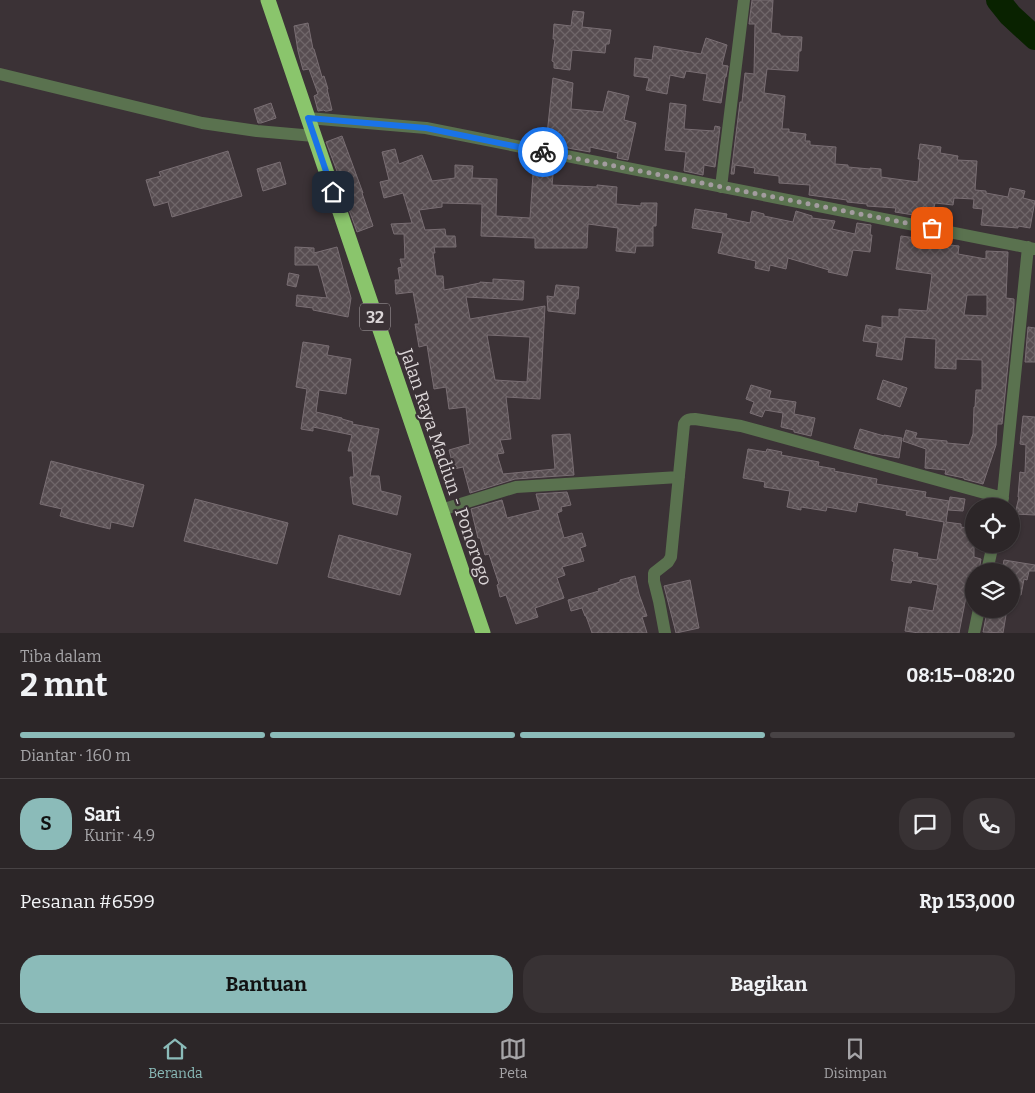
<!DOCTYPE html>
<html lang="id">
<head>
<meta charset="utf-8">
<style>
	body { margin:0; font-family:Bitter,serif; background:#383234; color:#f1f3f6; height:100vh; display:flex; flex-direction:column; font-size:19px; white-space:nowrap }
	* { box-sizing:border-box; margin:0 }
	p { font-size:16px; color:#a6a5a8 }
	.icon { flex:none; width:28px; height:28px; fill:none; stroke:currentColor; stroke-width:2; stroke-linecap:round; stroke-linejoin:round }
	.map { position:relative; height:633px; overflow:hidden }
	.panel { display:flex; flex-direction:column; background:#2c2628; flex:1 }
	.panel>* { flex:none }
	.controls { position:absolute; left:965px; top:498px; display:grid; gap:10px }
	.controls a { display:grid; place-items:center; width:55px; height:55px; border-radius:50%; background:#2c2628; box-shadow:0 1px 4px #0004,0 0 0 1px #484345; font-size:25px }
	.pin { position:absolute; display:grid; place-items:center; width:42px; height:42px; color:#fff; margin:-21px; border-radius:10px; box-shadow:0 2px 8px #0006 }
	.courier { position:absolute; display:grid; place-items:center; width:50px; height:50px; margin:-25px; border:4px solid #1a73e8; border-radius:50%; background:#fff; color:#222; box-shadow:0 1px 6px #0007 }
	.headline em { font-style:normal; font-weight:700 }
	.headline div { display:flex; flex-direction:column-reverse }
	.headline { display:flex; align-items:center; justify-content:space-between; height:85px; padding:0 20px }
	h1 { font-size:32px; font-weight:700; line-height:38px }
	.bar { display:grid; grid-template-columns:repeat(4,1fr); gap:8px 5px; align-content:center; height:60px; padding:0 20px }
	.bar i { height:6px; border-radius:4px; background:#484345 }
	.bar .selected { background:#8bbbb9 }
	.bar p { grid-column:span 4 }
	.line { display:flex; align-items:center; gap:12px; padding:0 20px; border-top:1px solid #484345 }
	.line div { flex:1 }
	.round { display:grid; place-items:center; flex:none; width:52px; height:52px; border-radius:20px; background:#383234 }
	.action { display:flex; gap:10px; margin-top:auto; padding:10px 20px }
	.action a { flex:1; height:58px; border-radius:20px; background:#8bbbb9; color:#111; font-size:20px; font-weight:700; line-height:58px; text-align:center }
	.action a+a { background:#383234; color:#f1f3f6 }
	.menu { display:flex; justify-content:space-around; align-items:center; height:70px; border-top:1px solid #484345; background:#2c2628; font-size:14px; color:#a6a5a8 }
	.menu a { display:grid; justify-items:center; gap:2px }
	.menu .selected { color:#8bbbb9 }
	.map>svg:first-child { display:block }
</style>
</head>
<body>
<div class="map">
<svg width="1035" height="633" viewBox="0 0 1035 633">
	<defs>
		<pattern id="building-cross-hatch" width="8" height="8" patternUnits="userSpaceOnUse" patternTransform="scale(1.25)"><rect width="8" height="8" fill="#574d51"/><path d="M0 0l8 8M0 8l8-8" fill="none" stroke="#6f6669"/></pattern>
	</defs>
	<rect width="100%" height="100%" fill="#3b3236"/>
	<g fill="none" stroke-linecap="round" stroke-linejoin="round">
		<path stroke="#092200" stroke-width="24" d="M998,0L1010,15L1035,38"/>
	</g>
	<path fill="url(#building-cross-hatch)" stroke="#796e73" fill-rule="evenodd" d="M752,0H773L771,33L780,34V36L802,37L801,51H799L798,71L767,69L764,93L785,96L782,129H789V132L806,134L805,141H810V145L836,147L835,164L848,165V167L870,169V168L881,169V177L918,182L920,159H918L920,144L941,147L940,153L958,156L957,160L977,161L975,190L986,191V193L1008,197L1010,188L1025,191L1023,198L1035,201L1030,228L1018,226V228L981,225L983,209L973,208L974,199L954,198L953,205L935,203L932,218L895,212L896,208L867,206V204L847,202V200L809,195L810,185L779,183V176L754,173L755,168L735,165L734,174H731L740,102H742L745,73L754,74L755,24H749Z
		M573,11L584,12L582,27L611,30L609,44H606L605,53L572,50L570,70L554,68V62L552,61L555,39H553L554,24L571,26Z
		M308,23L313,49H314L322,77L324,76L328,89H327L332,110L327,111H325L324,110L318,111L314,96L318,94L309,69L303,70L298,51L294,26Z
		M706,38L727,45L722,65L728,66L726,77H725L721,103L703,100L707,74L686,71L684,78L670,75L667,94L646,90L649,78L634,76L635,58L652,60L654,46L701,54Z
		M553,78L573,83L571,109L603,112L608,91L629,96L624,120L636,123L628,160L617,158L618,153L590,147V152L546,144Z
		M271,103L276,118L261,123H258L254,109Z
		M670,103L686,105L684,129L714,131L715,126L720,127L715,167L704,165L703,175L684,171L686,152L665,150Z
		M342,136L363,193H362L373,226L357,232L348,207L350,206L326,142Z
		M395,149L399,164L422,155L432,181L455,178V165L473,166L472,178L497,179L496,216L530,218L533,174L553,175L552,185L597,187V185L617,187L616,204L641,206V203H657L656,226H653V246H636L635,253L616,251L618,228L588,224L587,248H535V238L481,236L482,204L442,203V207L419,210L425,230L445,229L446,236H455L456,247H434L435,253H433L436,276H443L444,290L480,283V282L493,283V279L524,281L523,300L466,297L470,319L545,306L540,399L506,397L511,439L500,440L504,453L497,454L503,474L555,469L552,435L570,434L574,475L515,479L470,493L463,467L454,469L449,450L470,444L466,407L449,409L446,387L434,389L427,345L419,347L415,324H419L413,292L396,294L395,280H400L398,268L402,267L400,259H405L404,234H394L391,224L412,223L403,193L384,198L380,182L389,180L382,152ZM487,335L530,337L527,382L495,380Z
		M228,151L242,196L172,217L168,202L154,206L146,180L161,176L159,172Z
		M280,162L286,184L263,191L257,169Z
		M695,209L727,214L726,218L750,223L752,211L764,214V216L793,222L796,211L812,216V218L835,221L832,229L855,234L857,223L871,225L870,235H872L870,252L853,250L847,276L828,272L829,270L788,258L786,269L770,265L769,271L755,268L756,261L718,253L723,233L692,228Z
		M901,236L924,239L923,242L959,246L958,254L986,259V251L1008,252L1006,298L1014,299V305L1002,424H997L996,445L983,484L964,479V478L945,474L946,470L925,468L926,449L903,441L906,430L917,433L915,438L947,441V443L969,445L973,434L974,407H975L976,390H982V360L956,359V369L935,368L936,339L905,337L902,360L876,356L878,343L863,341L866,325L882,328V316L899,317V309L927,311L932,274L896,269ZM967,295H987V316L964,315Z
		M295,247L314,248V253L337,247L351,298L348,317L313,310V308L296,306L297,295L327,298L318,265H295Z
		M289,273L299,275L296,287L287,285Z
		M556,285L579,287L578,299H576L575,314L548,311L547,296L554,297Z
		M1028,327L1035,328V362H1025Z
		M303,342L329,346L327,355L351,359L346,394L319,390L316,412L342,418V419L353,422L352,424L379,429L370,476H379L381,491L401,496L397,515L353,504L350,477H354L352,451H348L352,435L313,427V431L301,429L307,389L296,387Z
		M883,380L907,388L900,407L877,399Z
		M751,385L771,391L769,398L796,402L794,414L815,418L811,436L794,432V430L781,427L783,413L765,410L762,417L750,413L754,402L746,399Z
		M1023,416L1035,417V515L1015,514L1019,497H1018L1020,472L1025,473L1026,445L1020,444Z
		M860,429L884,436V435L902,438L899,458L871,453L854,448Z
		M748,449L766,452L767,449L782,452L781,455L819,462L818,466L835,469L834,471L877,479L876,484L926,492L925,497L949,501L946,522L961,524V527L974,529V557L981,559L979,571H973L968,597H966L959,633H919L905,631L909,607L933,611L938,585L912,580L911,583L891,580L894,562L892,561L894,549L918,553L917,557L937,560L944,522L906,515L907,511L858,502L856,512L827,507L826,511L801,507V510L787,507L790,491L764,487L765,482L743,478Z
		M51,461L144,485L133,527L111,522L110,529L77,521L60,516L62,509L40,504Z
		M567,492L571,505L561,507L562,511L557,513L564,538L582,533L586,546L580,548L584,561L562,567L565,575L557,578L564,598L535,608L538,617L516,624L506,595L500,597L497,585L499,584L489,554L485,555L480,538H478L471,509L502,500L507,518L540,510L536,494Z
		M950,497L965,499L963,511L948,510Z
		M195,499L288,523L277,564L184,541Z
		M339,535L411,554L400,595L328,577Z
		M1004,560L1035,565V571H1029L1027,580L1024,579L1021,595L1011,594V571H1002Z
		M635,576L639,594L647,616L642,617L647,633H592L586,616H585L582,608L571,611L568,600L599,591L598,589L620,582V580Z
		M690,580L699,628L676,633L664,586Z
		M988,609H1007L1003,633L983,632L986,617L987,618Z"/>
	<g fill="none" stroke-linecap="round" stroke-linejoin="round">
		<path stroke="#5a724f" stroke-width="12" d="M0,74L202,123L257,131L314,136
			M308,118L426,128L1035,249
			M721,187L744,0
			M1002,505L1028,247
			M441,510L516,487L679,477
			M987,571L993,544
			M665,633L659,601L654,581V573L668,562L671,557L684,424C687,419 690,419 695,419L741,426L1003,498
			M974,633L979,609"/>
		<path stroke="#8ac56c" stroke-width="15" d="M268,0L483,633"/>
	</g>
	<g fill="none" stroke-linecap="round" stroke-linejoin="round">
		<path stroke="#a39c9f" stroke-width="5" stroke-dasharray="0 9" d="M543,152L932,228"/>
		<path stroke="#1a73e8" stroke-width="6" d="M333,192L308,118L426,128L543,152"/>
	</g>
	<g text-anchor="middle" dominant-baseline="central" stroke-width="4.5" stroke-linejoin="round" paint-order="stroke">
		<rect fill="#3b3236" stroke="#aba4a7" stroke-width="1" x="360" y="303.5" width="30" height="27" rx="4"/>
		<g font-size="16" font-weight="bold" fill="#dbd5d7">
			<text x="375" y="317">32</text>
		</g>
		<g font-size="18" fill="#dbd5d7" stroke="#3b3236">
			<text transform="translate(446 467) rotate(71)">Jalan Raya Madiun - Ponorogo</text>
		</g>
	</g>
</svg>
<div class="controls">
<a><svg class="icon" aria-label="locate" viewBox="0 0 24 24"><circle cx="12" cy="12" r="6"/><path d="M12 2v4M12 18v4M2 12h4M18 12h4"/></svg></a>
<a><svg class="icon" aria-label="layers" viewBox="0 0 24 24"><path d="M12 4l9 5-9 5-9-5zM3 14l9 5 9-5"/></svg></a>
</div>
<div class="pin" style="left:932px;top:228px;background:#ea580c"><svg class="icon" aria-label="bag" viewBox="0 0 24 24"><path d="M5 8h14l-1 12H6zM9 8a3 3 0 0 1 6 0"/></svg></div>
<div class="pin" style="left:333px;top:192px;background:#1f2937"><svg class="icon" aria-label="home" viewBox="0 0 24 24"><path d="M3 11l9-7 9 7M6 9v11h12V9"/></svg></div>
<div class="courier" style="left:543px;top:152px"><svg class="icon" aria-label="bike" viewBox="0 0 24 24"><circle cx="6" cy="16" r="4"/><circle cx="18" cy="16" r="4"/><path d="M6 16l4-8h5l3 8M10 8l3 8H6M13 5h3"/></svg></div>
</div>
<section class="panel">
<div class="headline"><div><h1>2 mnt</h1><p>Tiba dalam</p></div><em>08:15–08:20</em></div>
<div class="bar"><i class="selected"></i><i class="selected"></i><i class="selected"></i><i></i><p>Diantar · 160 m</p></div>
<div class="line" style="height:90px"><b class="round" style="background:#8bbbb9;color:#111">S</b><div><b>Sari</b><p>Kurir · 4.9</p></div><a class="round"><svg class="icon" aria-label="chat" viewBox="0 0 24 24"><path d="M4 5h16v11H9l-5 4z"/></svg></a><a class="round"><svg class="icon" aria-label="phone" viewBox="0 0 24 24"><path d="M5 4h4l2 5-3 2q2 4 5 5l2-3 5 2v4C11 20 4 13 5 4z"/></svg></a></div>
<div class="line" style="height:65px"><div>Pesanan #6599</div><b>Rp 153,000</b></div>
<div class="action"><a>Bantuan</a><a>Bagikan</a></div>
</section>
<nav class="menu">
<a class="selected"><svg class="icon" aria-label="home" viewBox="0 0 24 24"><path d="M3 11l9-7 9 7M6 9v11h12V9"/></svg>Beranda</a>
<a><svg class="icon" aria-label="map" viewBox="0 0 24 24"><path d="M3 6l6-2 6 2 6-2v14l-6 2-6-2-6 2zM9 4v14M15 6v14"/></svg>Peta</a>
<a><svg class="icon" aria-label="saved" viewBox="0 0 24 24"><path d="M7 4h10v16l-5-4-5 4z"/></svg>Disimpan</a>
</nav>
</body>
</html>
